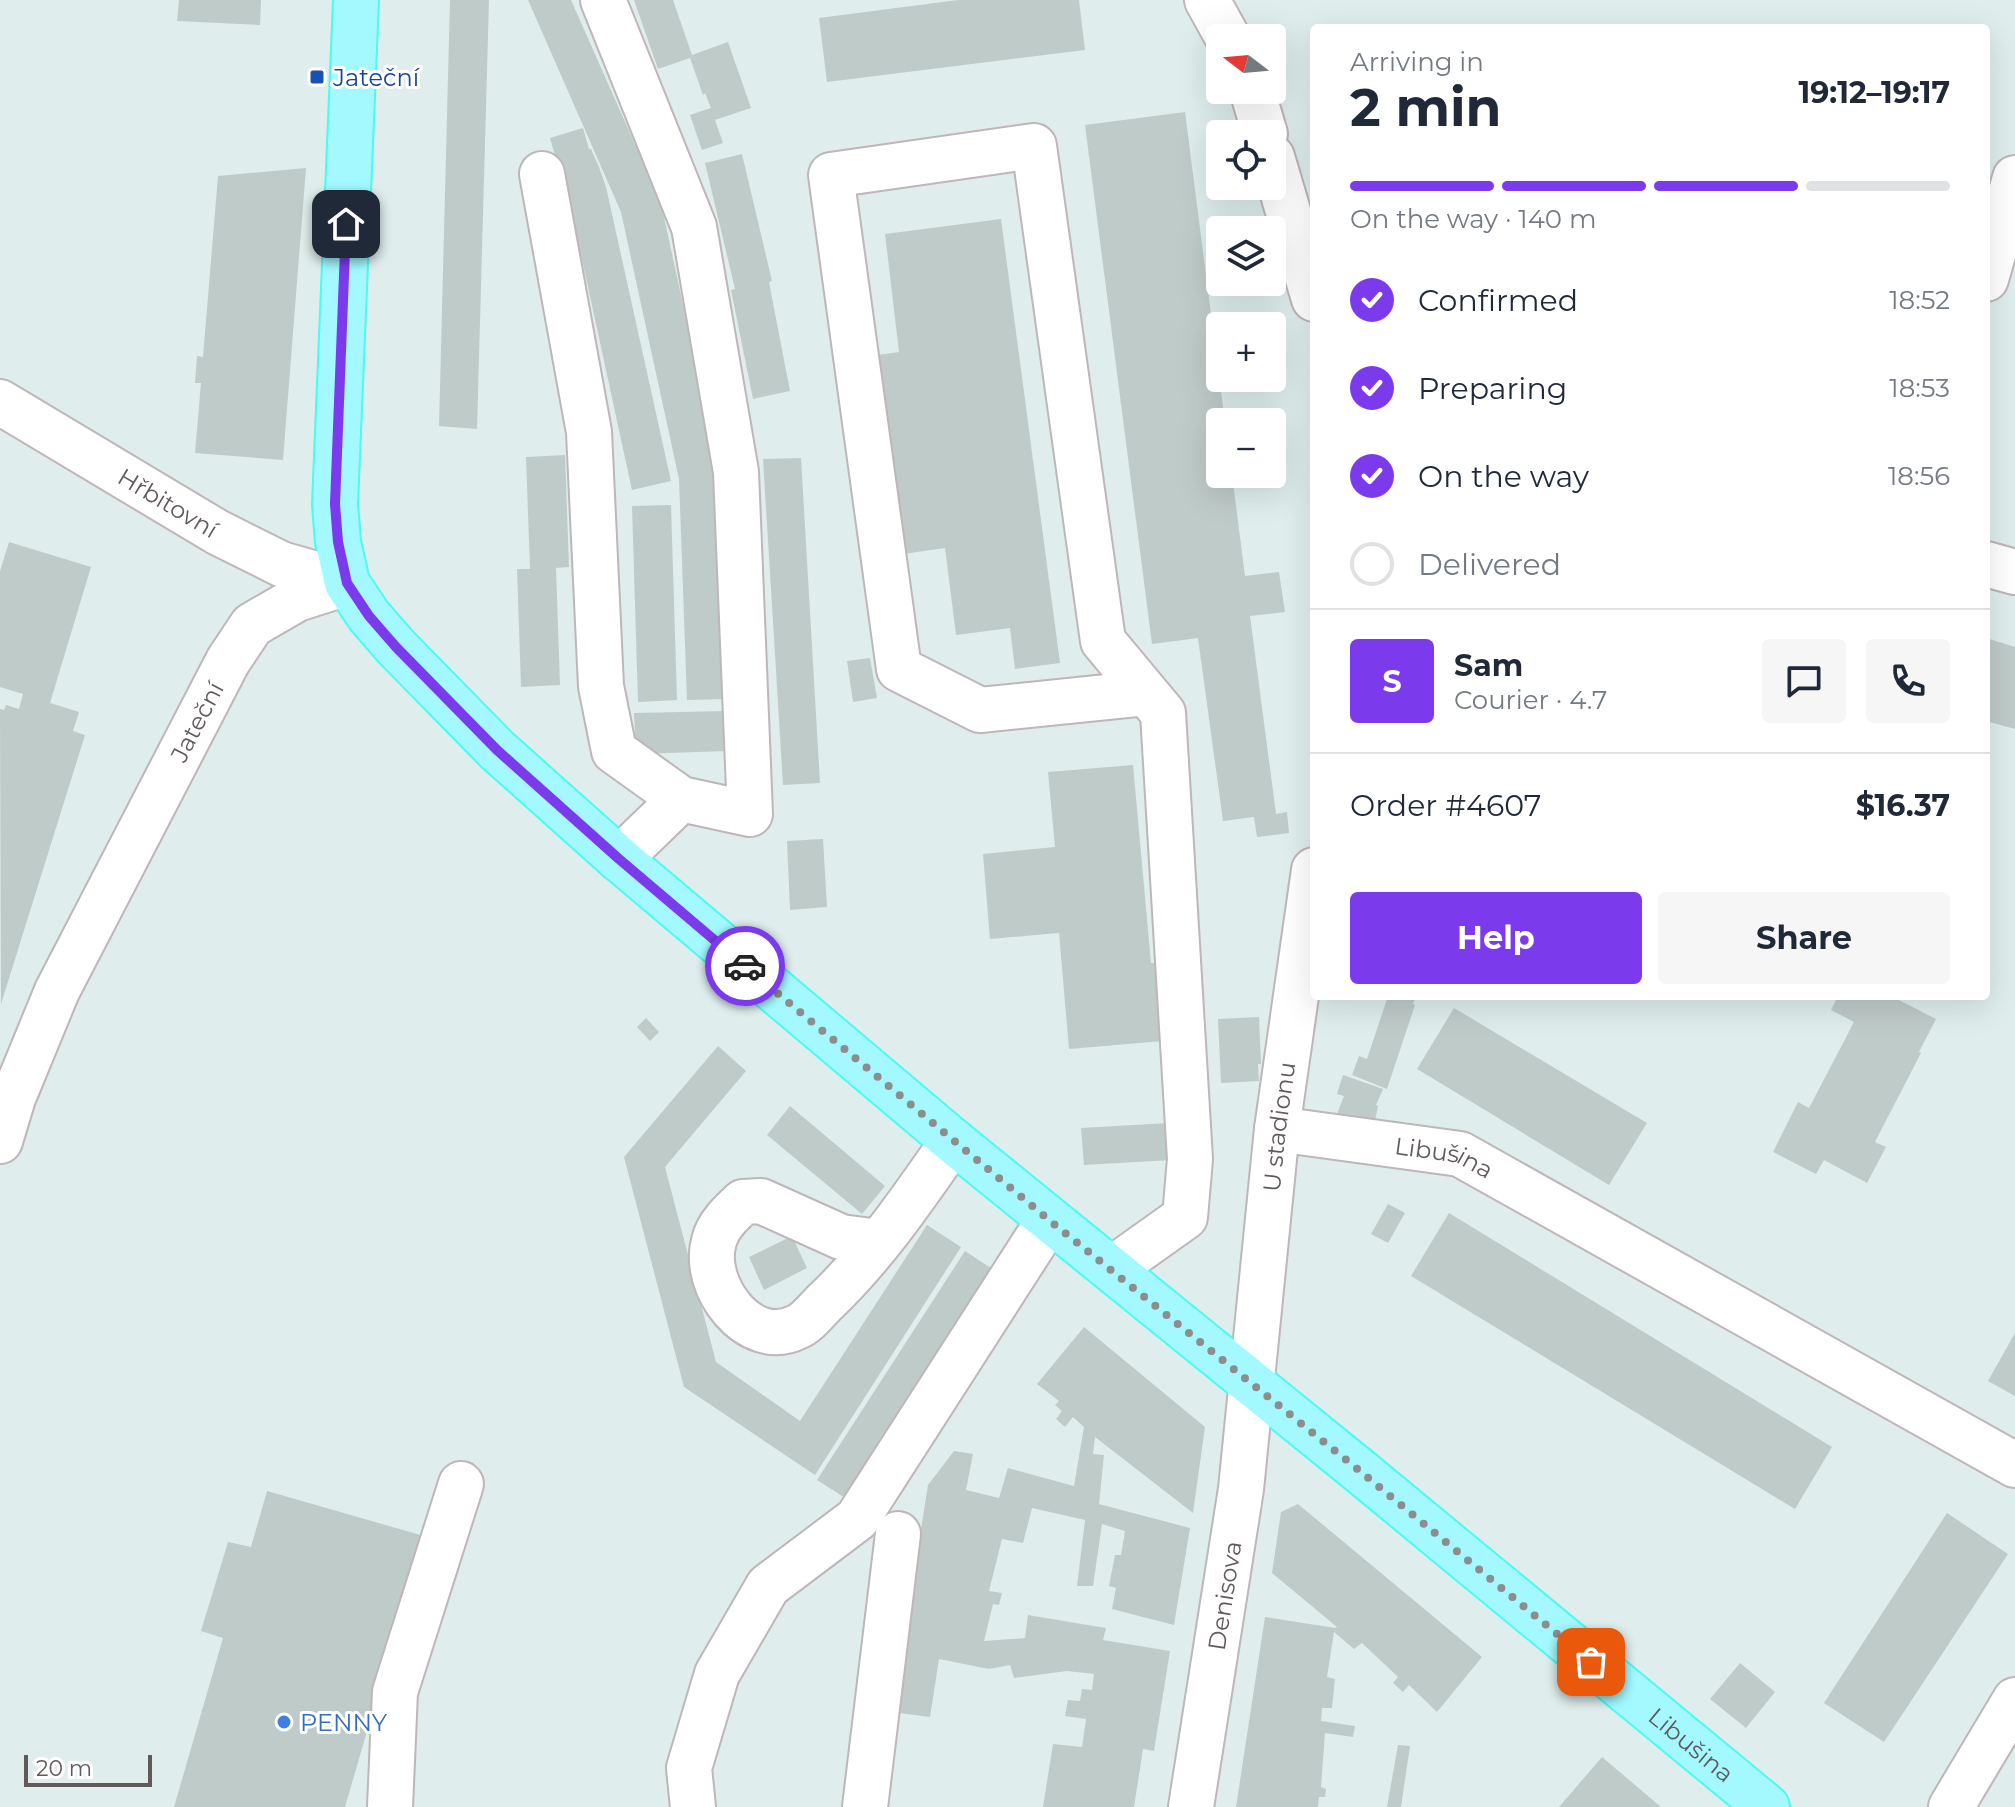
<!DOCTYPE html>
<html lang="en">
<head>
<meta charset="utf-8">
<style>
	body { margin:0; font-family:Montserrat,sans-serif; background:#f6f6f7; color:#1f2937; height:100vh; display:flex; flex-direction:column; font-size:30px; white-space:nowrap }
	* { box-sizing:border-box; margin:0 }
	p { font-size:26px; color:#747a83 }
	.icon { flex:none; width:44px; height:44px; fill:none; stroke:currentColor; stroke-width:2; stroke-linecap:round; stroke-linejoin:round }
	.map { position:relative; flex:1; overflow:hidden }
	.panel { position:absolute; left:1310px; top:24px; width:680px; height:976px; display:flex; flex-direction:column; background:#fff; border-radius:8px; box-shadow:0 8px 32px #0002 }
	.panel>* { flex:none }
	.needle { width:52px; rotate:286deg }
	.controls { position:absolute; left:1206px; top:24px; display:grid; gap:16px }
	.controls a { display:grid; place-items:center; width:80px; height:80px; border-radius:8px; background:#fff; box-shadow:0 8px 32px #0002; font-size:40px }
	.scale { position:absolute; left:24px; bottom:20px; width:128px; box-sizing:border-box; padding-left:8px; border:4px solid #62595b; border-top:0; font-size:22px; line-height:28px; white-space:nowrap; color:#62595b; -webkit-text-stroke:6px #fff; paint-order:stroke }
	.pin { position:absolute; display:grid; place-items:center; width:68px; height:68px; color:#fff; margin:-34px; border-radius:16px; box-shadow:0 4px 12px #0006 }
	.courier { position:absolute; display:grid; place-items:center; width:80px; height:80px; margin:-40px; border:6px solid #7c3aed; border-radius:50%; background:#fff; color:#222; box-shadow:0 2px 10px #0007 }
	.overview em { font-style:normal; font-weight:700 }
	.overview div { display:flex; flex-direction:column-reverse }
	.overview { display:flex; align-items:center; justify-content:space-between; height:136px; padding:0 40px }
	h1 { font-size:52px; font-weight:700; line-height:60px }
	.bar { display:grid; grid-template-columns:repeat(4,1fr); gap:12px 8px; align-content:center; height:96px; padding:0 40px }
	.bar i { height:10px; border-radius:6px; background:#e0e1e3 }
	.bar .active { background:#7c3aed }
	.bar p { grid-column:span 4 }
	.line { display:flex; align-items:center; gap:20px; padding:0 40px; border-top:2px solid #e0e1e3 }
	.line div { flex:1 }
	.round { display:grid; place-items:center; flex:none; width:84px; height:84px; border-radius:8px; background:#f6f6f7 }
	ol { padding:0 40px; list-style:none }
	li { display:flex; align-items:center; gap:24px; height:88px }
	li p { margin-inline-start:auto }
	li .icon { padding:8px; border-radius:50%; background:#7c3aed; color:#fff; stroke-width:4 }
	li:last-child { color:#747a83 }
	li i { width:44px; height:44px; border:4px solid #e0e1e3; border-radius:50% }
	.action { display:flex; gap:16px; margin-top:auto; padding:16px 40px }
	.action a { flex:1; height:92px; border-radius:8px; background:#7c3aed; color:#fff; font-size:32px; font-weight:700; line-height:92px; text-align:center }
	.action a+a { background:#f6f6f7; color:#1f2937 }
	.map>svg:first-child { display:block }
</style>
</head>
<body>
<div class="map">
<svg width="2015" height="1807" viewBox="0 0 2015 1807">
	<rect width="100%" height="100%" fill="#dfeded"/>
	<path fill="#bfcbc9" d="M179,0H261L260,25L177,21Z
		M450,0H489L477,429L439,426Z
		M528,0H571L661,203L719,471L727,699L687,700L679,479L621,212Z
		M634,0H673L692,55L728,42L751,108L715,120L723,143L702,150L690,115L711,108L705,93L703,95L690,58L658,69Z
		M958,0H1079L1085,50L827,82L819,18Z
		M1185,112L1225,422H1220V474H1232L1245,576L1279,572L1285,612L1250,616L1276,814L1287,812L1289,833L1257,837L1254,817L1223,821L1198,638L1152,644L1085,125Z
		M583,128L589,149H591L599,167L606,187L671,481L632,490L560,158L556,159L550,138Z
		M742,154L772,281L769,282L790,391L753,399L731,290L735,289L705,163Z
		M306,168L283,460L195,453L201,383H195L197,356L203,357L218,176Z
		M1001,219L1060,663L1015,669L1010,628L956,635L945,548L896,555L870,356L899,352L885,234Z
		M565,455L569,567L556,568L560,685L521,687L517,569H530L526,457Z
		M801,458L820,783L783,785L763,459Z
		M671,505L677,700L638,702L632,506Z
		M9,542L91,567L50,703L79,712L73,731L85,735L1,1004L0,709L4,710L6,705L19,709L23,694L0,687V571Z
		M1986,638L2015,647V729L1986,721Z
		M870,658L877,698L853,702L847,661Z
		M726,711L728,751L636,754L634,713Z
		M1133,765L1151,963H1155L1163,1041L1069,1049L1059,933L990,939L983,854L1055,847L1048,772Z
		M823,839L827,907L790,910L787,841Z
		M1388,996H1416L1413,1004L1415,1005L1387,1089L1352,1075L1359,1056L1367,1059Z
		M1838,996H1891L1936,1019L1919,1052L1921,1053L1875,1142L1886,1147L1867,1183L1824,1160L1816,1174L1773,1152L1798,1102L1809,1108L1854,1022L1831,1010Z
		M1454,1008L1647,1123L1609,1185L1417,1069Z
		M1259,1017L1261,1064H1258L1259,1081L1221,1083L1218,1019Z
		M646,1018L659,1032L650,1041L637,1027Z
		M718,1046L746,1071L665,1167L716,1362L800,1421L927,1225L961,1247L815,1475L684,1387L624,1157Z
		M1343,1075L1383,1089L1376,1105L1378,1106L1374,1125L1337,1114L1344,1096L1337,1094Z
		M790,1106L885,1186L862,1214L767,1135Z
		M1169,1123L1172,1160L1084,1165L1081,1128Z
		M1388,1204L1405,1213L1388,1243L1371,1234Z
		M1449,1213L1832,1447L1795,1509L1411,1276Z
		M792,1236L807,1268L764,1290L749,1257Z
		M965,1251L997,1272L850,1501L817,1480Z
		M1084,1327L1205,1427L1193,1513L1095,1437L1093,1454L1104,1455L1099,1504L1190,1528L1174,1625L1112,1609L1116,1588L1109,1586L1115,1555H1121L1125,1531L1102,1524L1093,1586H1077L1085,1520L1032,1508L1023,1543L1002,1539L989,1591L1002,1593L999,1605L993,1604L984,1641L1025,1638L1028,1615L1106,1628L1103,1640L1170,1651L1154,1751L1143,1749L1134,1807H1043L1053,1744L1082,1747L1086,1719L1065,1716L1068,1700L1080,1701L1082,1689L1092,1690L1094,1674L1067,1671L1014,1678L1010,1665L989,1669L939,1659L930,1717L892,1712L928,1485L954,1451L973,1454L966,1490L999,1498L1008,1468L1074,1486L1084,1427L1073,1417L1065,1427L1056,1419L1062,1411L1055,1405L1059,1401L1037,1384Z
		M2015,1333V1396L1988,1381Z
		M267,1491L424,1536L345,1807H174L223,1638L201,1631L228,1542L251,1547Z
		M1298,1504L1482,1657L1437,1712L1409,1685L1403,1692L1393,1683L1398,1677L1362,1643L1354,1649L1334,1632L1327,1677L1335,1679L1332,1708H1322L1321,1721L1355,1726L1353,1737L1325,1733L1321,1787L1326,1789L1325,1797H1319L1318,1807H1236L1265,1617L1335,1628L1337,1627L1272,1573L1281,1512Z
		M1947,1513L2008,1554L1884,1742L1824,1703Z
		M1740,1663L1775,1692L1746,1728L1710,1699Z
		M1398,1745L1410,1746L1401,1807H1387Z
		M1602,1757L1661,1807H1559Z"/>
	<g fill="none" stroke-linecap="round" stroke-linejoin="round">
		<g stroke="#beb6b7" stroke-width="48">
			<g id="minor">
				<path d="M1207,0L1228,38"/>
				<path d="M1252,90L1265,134"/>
				<path d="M1272,157L1314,299"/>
				<path d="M542,174L589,432L601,686L614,751L681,799L750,814L736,472L694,227L603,0"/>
				<path d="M1986,279L2015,178"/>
				<path id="s1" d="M0,402L217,532L281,564L347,583"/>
				<path d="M1986,564L2015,572"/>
				<path d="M619,859L681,799"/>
				<path id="s2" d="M1277,1129L1460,1154L2015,1465"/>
				<path id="s3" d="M0,1141L13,1098L57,991L228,661L252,625L297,599L347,583"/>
				<path d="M879,1242L841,1237L761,1201L743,1202C731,1213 718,1225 714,1241C701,1285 749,1351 797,1327C807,1323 816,1311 824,1303C874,1256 914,1197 953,1141"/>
				<path d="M1112,1269L1185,1217L1190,1159L1163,713L1103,641L1034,146L831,175L899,669L980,710L1146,693"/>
				<path d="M390,1807L395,1692L461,1484"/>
				<path d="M693,1807L689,1768L717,1674L768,1586L857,1519L1049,1220"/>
				<path d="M865,1807L898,1534"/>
				<path id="s4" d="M1191,1807L1241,1489L1277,1129L1314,870"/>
				<path d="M1951,1807L2015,1700"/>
			</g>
		</g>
		<g stroke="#4afbf2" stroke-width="48">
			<g id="major">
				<path id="s5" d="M356,0L335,504L338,542L347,583L369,616L396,647L497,750L619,859L953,1141L1355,1467L1767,1807"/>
			</g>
		</g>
		<use href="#minor" stroke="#fff" stroke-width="44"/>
		<use href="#major" stroke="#a3f9ff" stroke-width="44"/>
	</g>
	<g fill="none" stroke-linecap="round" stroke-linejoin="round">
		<path stroke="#8e8d8e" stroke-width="8" stroke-dasharray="0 14.4" d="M745,966L1049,1220L1355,1467L1591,1662"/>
		<path stroke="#7c3aed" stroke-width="10" d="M346,224L335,504L338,542L347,583L369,616L396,647L497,750L619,859L745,966"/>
	</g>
	<rect fill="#1a4fb4" stroke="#fff" stroke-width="3" x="309" y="69" width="16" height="16" rx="4"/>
	<circle fill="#3f7fe0" stroke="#fff" stroke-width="3" cx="284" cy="1722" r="8"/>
	<g text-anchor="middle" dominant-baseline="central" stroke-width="6" stroke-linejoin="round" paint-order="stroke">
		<g font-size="24" fill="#164399" stroke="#fff" text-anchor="start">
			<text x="333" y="77">Jateční</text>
		</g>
		<g font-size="24" fill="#62595b" stroke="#fff">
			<text stroke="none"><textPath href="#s1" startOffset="196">Hřbitovní</textPath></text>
			<text stroke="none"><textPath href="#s3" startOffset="464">Jateční</textPath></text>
			<text stroke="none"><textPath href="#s4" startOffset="686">U stadionu</textPath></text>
			<text stroke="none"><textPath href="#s2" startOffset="170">Libušina</textPath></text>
			<text stroke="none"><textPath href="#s4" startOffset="214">Denisova</textPath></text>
			<text stroke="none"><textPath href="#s5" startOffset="2364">Libušina</textPath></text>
		</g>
		<g font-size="24" fill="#366cbe" stroke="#fff" text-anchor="start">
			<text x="300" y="1722">PENNY</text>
		</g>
	</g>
</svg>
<div class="controls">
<a><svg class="needle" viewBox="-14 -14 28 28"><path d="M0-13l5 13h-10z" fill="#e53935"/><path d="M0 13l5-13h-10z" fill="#747a83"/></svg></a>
<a><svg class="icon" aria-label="locate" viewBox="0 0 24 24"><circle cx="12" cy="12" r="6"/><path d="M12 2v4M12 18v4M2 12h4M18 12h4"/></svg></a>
<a><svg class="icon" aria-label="layers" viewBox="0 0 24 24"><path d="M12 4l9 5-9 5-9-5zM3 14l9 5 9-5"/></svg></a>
<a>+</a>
<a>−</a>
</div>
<div class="scale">20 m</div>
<div class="pin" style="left:1591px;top:1662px;background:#ea580c"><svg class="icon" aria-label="bag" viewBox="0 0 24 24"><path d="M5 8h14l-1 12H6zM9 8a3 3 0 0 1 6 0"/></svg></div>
<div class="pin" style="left:346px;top:224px;background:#1f2937"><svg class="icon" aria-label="home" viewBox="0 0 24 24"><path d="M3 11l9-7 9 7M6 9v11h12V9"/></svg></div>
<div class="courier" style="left:745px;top:966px"><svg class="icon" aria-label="car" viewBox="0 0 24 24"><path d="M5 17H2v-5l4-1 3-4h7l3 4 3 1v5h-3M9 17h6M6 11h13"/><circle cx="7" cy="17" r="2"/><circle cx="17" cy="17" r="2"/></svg></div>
<section class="panel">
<div class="overview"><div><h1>2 min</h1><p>Arriving in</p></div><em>19:12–19:17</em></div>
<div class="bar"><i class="active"></i><i class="active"></i><i class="active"></i><i></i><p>On the way · 140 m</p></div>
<ol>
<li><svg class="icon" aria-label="check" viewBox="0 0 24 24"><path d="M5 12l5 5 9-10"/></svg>Confirmed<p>18:52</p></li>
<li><svg class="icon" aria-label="check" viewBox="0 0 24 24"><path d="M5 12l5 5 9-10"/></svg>Preparing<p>18:53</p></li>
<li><svg class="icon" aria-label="check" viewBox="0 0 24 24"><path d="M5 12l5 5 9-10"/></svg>On the way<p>18:56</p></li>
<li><i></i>Delivered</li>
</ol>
<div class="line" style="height:144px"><b class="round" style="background:#7c3aed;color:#fff">S</b><div><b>Sam</b><p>Courier · 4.7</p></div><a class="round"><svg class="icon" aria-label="chat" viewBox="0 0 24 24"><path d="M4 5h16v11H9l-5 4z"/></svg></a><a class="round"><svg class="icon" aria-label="phone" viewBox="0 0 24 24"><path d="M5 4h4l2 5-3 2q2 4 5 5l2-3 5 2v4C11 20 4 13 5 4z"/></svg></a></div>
<div class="line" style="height:104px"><div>Order #4607</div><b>$16.37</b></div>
<div class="action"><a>Help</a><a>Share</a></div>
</section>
</div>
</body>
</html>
